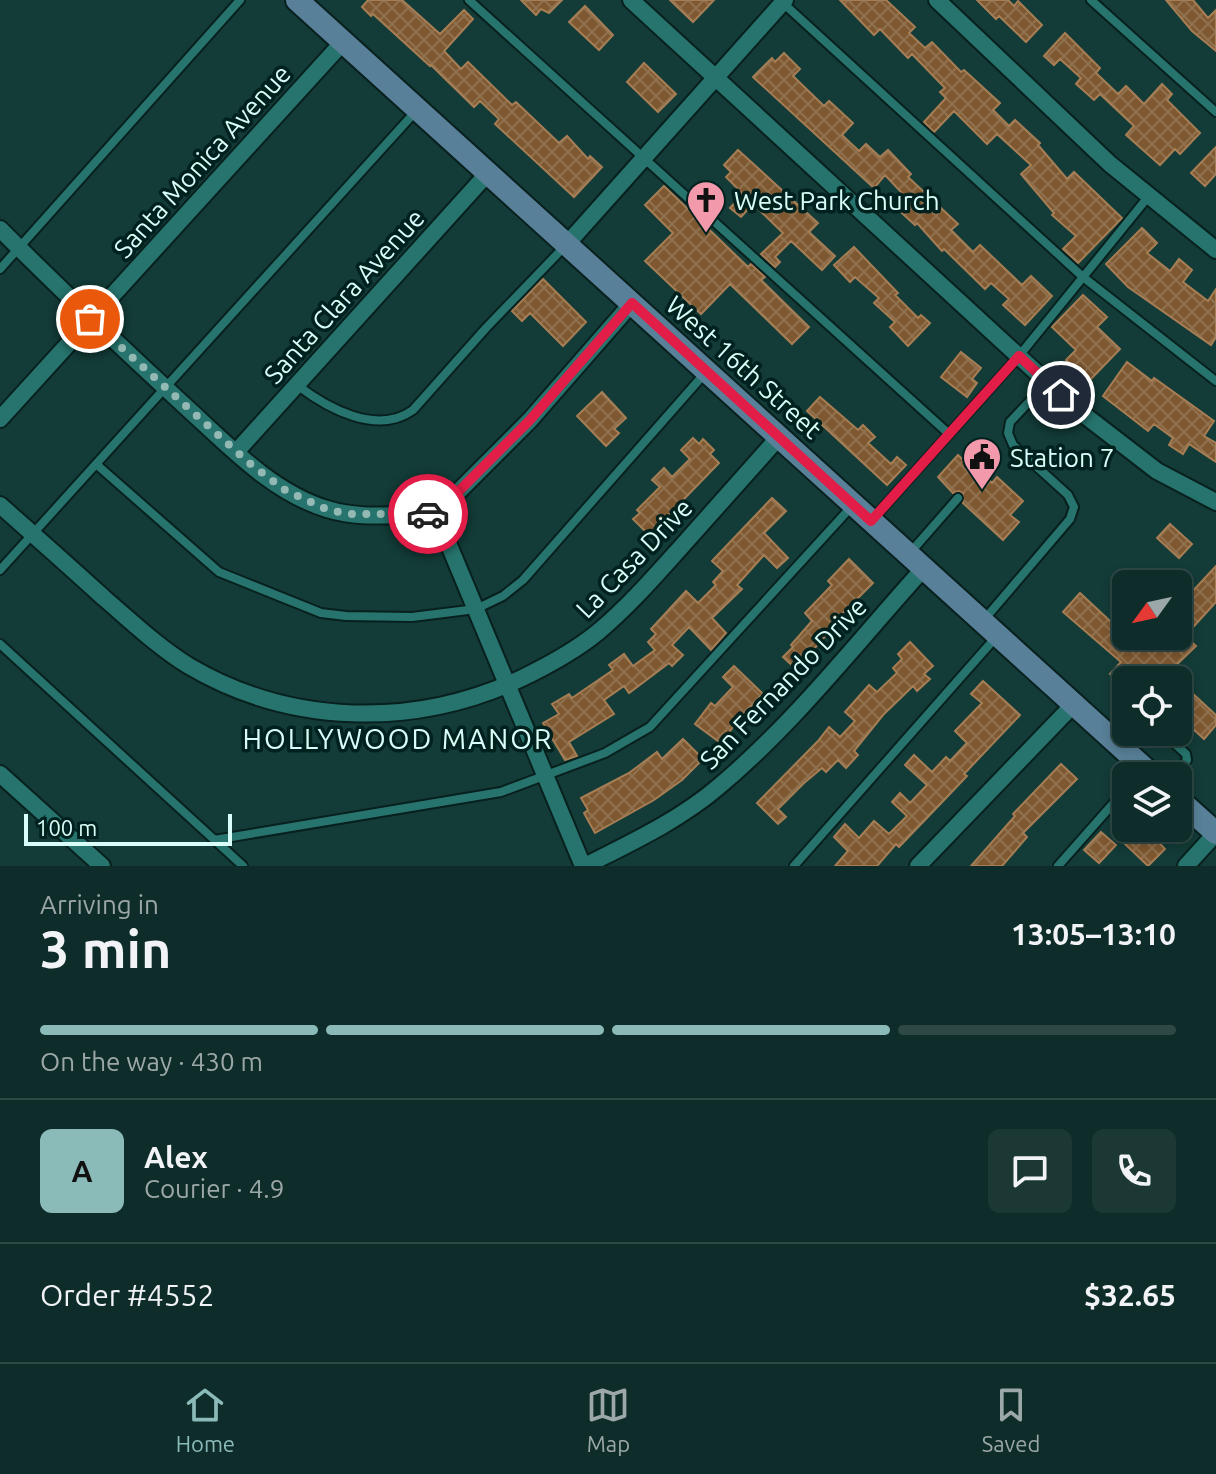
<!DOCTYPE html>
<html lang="en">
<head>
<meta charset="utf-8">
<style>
	body { margin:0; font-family:Ubuntu,sans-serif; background:#1c3835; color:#f1f3f6; height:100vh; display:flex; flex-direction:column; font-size:30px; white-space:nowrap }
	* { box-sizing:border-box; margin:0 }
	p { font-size:26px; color:#9ba7a8 }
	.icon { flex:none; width:44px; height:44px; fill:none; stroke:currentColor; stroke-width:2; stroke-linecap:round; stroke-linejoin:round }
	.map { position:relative; height:866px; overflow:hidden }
	.side { display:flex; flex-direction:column; background:#0e2c29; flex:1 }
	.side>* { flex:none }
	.needle { width:52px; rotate:237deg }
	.buttons { position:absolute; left:1112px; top:570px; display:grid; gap:16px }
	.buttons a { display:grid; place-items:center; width:80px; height:80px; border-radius:12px; background:#0e2c29; box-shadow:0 4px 12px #0003,0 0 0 2px #2e4846; font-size:40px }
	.scale { position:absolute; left:24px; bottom:20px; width:208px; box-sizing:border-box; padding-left:8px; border:4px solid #d9fdf8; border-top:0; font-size:22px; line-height:28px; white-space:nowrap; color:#d9fdf8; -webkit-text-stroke:6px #01211e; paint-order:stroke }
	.pin { position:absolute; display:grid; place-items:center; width:68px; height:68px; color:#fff; margin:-34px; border:4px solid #fff; border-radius:50%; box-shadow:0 2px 8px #0007 }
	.courier { position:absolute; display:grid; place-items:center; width:80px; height:80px; margin:-40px; border:6px solid #e11d48; border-radius:50%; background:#fff; color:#222; box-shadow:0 2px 10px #0007 }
	.headline em { font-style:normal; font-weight:600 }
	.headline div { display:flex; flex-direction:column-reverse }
	.headline { display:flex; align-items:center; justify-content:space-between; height:136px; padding:0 40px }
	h1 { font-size:52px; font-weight:600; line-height:60px }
	.bar { display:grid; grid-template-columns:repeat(4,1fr); gap:12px 8px; align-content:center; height:96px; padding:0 40px }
	.bar i { height:10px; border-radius:6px; background:#2e4846 }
	.bar .on { background:#8bbbb9 }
	.bar p { grid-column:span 4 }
	.line { display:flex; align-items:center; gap:20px; padding:0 40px; border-top:2px solid #2e4846 }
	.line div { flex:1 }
	.round { display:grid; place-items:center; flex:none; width:84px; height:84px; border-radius:12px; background:#1c3835 }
	.tab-bar { display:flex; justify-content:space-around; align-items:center; height:112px; border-top:2px solid #2e4846; background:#0e2c29; font-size:22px; color:#9ba7a8 }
	.tab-bar a { display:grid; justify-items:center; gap:4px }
	.tab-bar .on { color:#8bbbb9 }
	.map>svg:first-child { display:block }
</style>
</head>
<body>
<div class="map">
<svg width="1216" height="866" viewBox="0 0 1216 866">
	<defs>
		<pattern id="building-cross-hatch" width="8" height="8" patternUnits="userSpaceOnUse" patternTransform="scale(2)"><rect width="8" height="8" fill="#7e5830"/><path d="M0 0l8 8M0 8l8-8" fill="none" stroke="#90714f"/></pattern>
	</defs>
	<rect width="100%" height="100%" fill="#133b37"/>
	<path fill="url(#building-cross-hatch)" stroke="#a67e55" stroke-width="2" d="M368,0H402L440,34L464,10L473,19L444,51L461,69L468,62L512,105L516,102L559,143L567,136L588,159L590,156L602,167L574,197L495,124L499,119L480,101L474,107L431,65L430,66L373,14L371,16L362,7Z
		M521,0H562L549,13L541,9L536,15Z
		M670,0H714L693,22Z
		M840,0H886L915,27L909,33L925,48L932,42L961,72L964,70L1000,103L993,110L1009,126L1015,120L1040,143L1038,145L1067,179L1074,172L1122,218L1078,263L1063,249L1076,236L1052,215L1054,213L1021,174L1031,165L997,134L987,144L954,111L934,132L924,122L946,98L940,92L945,88L912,54L908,58L880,29L874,35Z
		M977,0H1008L1014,6L1018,1L1042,25L1026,42L999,16L996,19Z
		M1166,0H1193L1208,18L1216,10V51L1192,31Z
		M585,6L613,35L599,50L569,22Z
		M1065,33L1100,68L1096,73L1118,94L1126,86L1144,104L1162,84L1172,94L1167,100L1200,133L1180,154L1175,149L1160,165L1126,135L1134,126L1100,94L1094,100L1076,84L1081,78L1060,59L1054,65L1044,56Z
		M784,53L800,69L793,76L824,106L829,101L853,123L842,135L859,151L866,144L880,157L888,150L911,174L908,177L958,224L951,230L973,252L980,245L1022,285L1031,276L1052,296L1025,325L1003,305L1009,299L991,283L985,289L944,249L942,251L917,223L915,225L892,204L902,193L885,175L874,188L753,77L772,58L775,62Z
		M644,63L676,94L658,112L627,82Z
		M1216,147V174L1205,186L1191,173Z
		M738,150L818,223L809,232L835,256L822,270L791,241L775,257L780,262L775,267L761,254L783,233L753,204L741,217L730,208L743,194L726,177L731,172L724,165Z
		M664,186L748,267L751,264L765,277L761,280L809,327L792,344L730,284L701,314L645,261L673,233L645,205Z
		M1142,228L1157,243L1147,253L1170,271L1179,259L1192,270L1183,282L1208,301L1216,289V337L1211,345L1128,287L1106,264Z
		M854,247L898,293L895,295L918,318L921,315L930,323L908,346L890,327L895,322L874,303L879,298L855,277L850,282L834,265Z
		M543,279L586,322L563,346L530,313L522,321L512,311Z
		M1083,295L1107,317L1097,327L1120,349L1088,382L1066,360L1076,350L1052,327Z
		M961,352L981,368L972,379L977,383L967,397L941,377Z
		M1127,362L1152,381L1154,378L1214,421L1204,436L1216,443V462L1189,444L1183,454L1169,445L1173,438L1154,424L1148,431L1103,396Z
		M602,392L626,418L614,429L619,433L606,446L577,416Z
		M820,397L858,430L863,425L875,437L868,443L891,464L897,457L906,465L887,485L807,411Z
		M693,438L699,444L703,439L714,450L710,454L719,463L649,535L633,519L640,513L637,510L660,487L652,480L664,468L672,477L690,459L681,450Z
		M958,455L964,461L966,459L992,483L997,477L1023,501L1010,515L1019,522L1003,540L963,503V493L959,491L953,493L938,477Z
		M772,498L786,511L764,533L788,558L777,568L764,555L737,585L742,589L712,618L726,633L711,650L689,627L672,645L683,655L672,666L669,663L629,693L624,686L604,700L614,714L569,742L577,756L565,760L543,723L559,714L552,704L569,694L572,698L613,670L609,665L624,654L633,666L655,650L648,642L656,634L651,629L686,591L698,603L716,585L713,582L723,571L712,561Z
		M1170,524L1192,544L1179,558L1157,538Z
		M849,559L873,583L835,621L837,623L796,669L783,657L793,647L791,645L812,621L805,613L832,585L828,581Z
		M1216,566V602L1185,636L1196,646L1169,672L1178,680H1126V689L1110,674L1121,662L1063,612L1080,593L1126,636H1178V607Z
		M910,642L933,666L924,674L930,679L917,691L913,686L883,715L854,751L858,755L846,768L838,760L826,772L822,768L804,783L778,809L786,817L778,824L757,803L818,741L829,727L840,737L855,721L845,712L869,685L877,692L897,673L893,668L902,659L898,654Z
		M734,666L763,694L736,722L722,744L695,724L711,703L715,706L733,687L723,677Z
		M1178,680L1216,715V725L1204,739L1178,715Z
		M983,681L1020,715L964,774L967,776L946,798L899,847L896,844L877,866H835L848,851L834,837L845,824L859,838L874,821L889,834L907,816L892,802L900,793L910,803L927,785L905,765L914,755L932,772L946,757L950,761L967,743L955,731L982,703L971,694Z
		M683,739L703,759L682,780L654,800L595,833L584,813L588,810L581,798L629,773L657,752L662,759Z
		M1061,764L1077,779L1023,833L1027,837L1002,866H971L1015,816L1013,814Z
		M1140,828H1145L1165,849L1148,866L1124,843Z
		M1101,832L1116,845L1099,863L1084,850Z"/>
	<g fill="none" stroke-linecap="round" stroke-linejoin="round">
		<g stroke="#08201e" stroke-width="12">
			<path id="service" d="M469,0L949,434
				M1091,0L1216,112
				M783,3L1083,277L1216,381
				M0,269L240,0
				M297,385C327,408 377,436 413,410L486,328L566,245
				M96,464L219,572L321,613L346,616L412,617L476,609L503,596L523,580L706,372
				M872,520L1019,356L1148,197
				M909,554L958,498
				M0,570L416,111
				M983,621L1070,519L1074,507L1068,495L1013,445L1008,433L1010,422L1047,383
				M0,644L243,866
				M1162,732L1186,754L1187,760L1175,776
				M214,840L501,792L605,753L650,727L853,505
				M794,866L997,636
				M1058,866L1126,789"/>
		</g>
		<g stroke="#08201e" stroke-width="20">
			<path id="minor" d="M631,0L1074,407L1157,471L1216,502
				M937,0L1110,164L1216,250
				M0,229C60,289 122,348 185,406C227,444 271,492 327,509C361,520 401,514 436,514L530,420L632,303
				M567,244L785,0
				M0,419L343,42
				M236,452L488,173
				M0,505C35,536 70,567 104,598C131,621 158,647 189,666C291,726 414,728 520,679C547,666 575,651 598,632C629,606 655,576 682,546C715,509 747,473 779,437
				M436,514L583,866
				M0,774L102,866
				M585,866C630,843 678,821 717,788C794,724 857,642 924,568
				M918,866L1074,704
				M1186,866L1216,833"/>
		</g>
		<g stroke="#08201e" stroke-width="26">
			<path id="secondary" d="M297,0L1153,776
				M1178,799L1216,833"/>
		</g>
		<use href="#service" stroke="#26746d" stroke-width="8"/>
		<use href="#minor" stroke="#26746d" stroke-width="16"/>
		<use href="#secondary" stroke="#588098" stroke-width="22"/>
	</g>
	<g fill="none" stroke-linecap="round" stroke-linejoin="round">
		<path stroke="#94b9b4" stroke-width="8" stroke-dasharray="0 14.4" d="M90,319L248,462L285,490L328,510L351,514H428"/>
		<path stroke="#e11d48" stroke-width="10" d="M428,514H436L530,420L632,303L871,521L1019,356L1061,395"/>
	</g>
	<defs>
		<g id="church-pin" transform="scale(2)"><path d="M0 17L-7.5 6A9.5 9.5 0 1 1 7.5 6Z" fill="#f29aac" stroke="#01211e"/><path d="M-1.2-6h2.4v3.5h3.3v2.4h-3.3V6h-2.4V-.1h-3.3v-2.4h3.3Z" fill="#111"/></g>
		<g id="civic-pin" transform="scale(2)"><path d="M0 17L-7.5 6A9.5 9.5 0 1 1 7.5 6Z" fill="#f29aac" stroke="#01211e"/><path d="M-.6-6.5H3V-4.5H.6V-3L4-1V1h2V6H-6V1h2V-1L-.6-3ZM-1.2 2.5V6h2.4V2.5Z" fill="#111"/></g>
	</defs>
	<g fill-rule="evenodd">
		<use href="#church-pin" x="706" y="200"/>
		<use href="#civic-pin" x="982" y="457"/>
	</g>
	<g text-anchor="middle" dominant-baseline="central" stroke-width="7" stroke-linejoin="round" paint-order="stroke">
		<g font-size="26" fill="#d9fdf8" stroke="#01211e">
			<text transform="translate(202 161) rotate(-48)">Santa Monica Avenue</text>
			<text transform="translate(344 296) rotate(-48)">Santa Clara Avenue</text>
			<text transform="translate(744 367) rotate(42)">West 16th Street</text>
			<text transform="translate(634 558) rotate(-46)">La Casa Drive</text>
			<text transform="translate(783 683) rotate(-46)">San Fernando Drive</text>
		</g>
		<g font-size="26" fill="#d9fdf8" stroke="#01211e" text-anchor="start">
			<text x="734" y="200">West Park Church</text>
			<text x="1010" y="457">Station 7</text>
		</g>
		<g font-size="28" letter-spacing="2" fill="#d9fdf8" stroke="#01211e">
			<text x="398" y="738">HOLLYWOOD MANOR</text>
		</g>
	</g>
</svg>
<div class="buttons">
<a><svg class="needle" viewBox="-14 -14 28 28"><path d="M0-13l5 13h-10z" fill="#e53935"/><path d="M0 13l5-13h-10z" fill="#9ba7a8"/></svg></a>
<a><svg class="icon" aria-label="locate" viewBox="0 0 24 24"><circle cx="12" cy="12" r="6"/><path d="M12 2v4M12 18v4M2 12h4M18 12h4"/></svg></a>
<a><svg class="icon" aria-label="layers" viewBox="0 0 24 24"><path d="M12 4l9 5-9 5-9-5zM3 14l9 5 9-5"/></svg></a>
</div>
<div class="scale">100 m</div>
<div class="pin" style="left:90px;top:319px;background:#ea580c"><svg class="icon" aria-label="bag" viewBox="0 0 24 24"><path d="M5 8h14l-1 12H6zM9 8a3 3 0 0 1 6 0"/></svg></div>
<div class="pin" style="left:1061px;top:395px;background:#1f2937"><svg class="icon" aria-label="home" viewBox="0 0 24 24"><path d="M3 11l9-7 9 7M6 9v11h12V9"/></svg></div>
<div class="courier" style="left:428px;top:514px"><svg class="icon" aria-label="car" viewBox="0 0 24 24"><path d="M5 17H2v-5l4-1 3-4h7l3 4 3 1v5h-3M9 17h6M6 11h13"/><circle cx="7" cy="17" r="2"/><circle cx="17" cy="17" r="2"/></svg></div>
</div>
<section class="side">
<div class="headline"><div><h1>3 min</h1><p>Arriving in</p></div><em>13:05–13:10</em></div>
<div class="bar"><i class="on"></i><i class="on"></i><i class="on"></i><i></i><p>On the way · 430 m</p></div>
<div class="line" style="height:144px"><b class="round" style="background:#8bbbb9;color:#111">A</b><div><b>Alex</b><p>Courier · 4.9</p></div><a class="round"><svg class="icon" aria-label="chat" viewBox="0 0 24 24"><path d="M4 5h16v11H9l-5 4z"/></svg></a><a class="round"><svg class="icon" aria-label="phone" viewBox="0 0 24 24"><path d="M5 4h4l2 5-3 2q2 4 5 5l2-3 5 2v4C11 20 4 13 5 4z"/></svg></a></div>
<div class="line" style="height:104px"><div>Order #4552</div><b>$32.65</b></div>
</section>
<nav class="tab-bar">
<a class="on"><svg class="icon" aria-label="home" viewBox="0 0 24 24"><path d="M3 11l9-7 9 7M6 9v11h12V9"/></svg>Home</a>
<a><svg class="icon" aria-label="map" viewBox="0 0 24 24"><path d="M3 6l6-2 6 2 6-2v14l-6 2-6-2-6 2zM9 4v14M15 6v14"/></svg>Map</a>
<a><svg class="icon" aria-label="saved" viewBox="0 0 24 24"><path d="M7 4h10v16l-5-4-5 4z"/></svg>Saved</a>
</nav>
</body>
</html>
